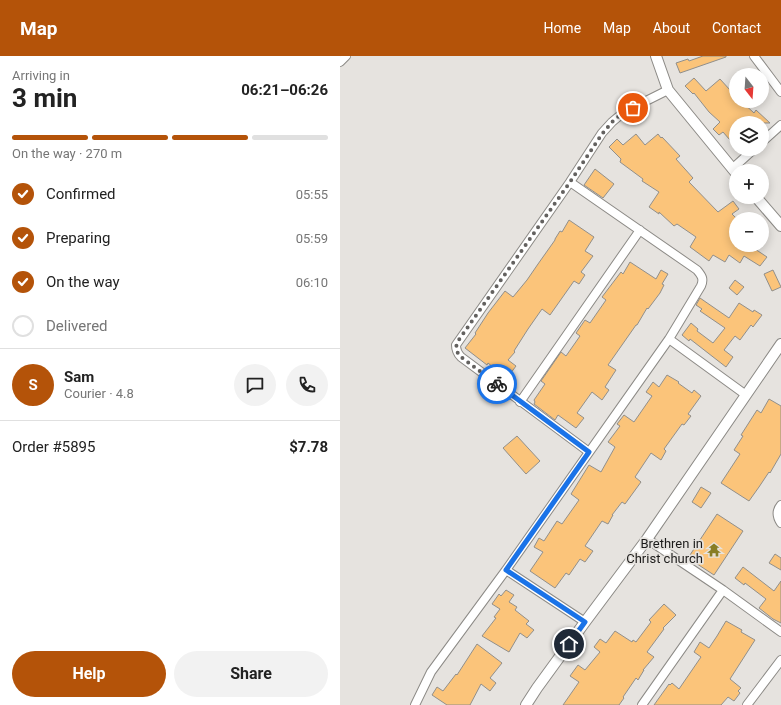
<!DOCTYPE html>
<html lang="en">
<head>
<meta charset="utf-8">
<style>
	body { margin:0; font-family:Roboto,sans-serif; background:#f2f2f2; color:#222; height:100vh; display:flex; flex-direction:column; font-size:15px; white-space:nowrap }
	* { box-sizing:border-box; margin:0 }
	p { font-size:13px; color:#767676 }
	.icon { flex:none; width:22px; height:22px; fill:none; stroke:currentColor; stroke-width:2; stroke-linecap:round; stroke-linejoin:round }
	.map { position:relative; flex:1; overflow:hidden }
	.panel { display:flex; flex-direction:column; background:#fff; width:340px }
	.panel>* { flex:none }
	.needle { width:26px; rotate:163deg }
	.controls { position:absolute; left:389px; top:12px; display:grid; gap:8px }
	.controls a { display:grid; place-items:center; width:40px; height:40px; border-radius:50%; background:#fff; box-shadow:0 2px 10px #0003; font-size:20px }
	.pin { position:absolute; display:grid; place-items:center; width:34px; height:34px; color:#fff; margin:-17px; border:2px solid #fff; border-radius:50%; box-shadow:0 1px 4px #0007 }
	.courier { position:absolute; display:grid; place-items:center; width:40px; height:40px; margin:-20px; border:3px solid #1a73e8; border-radius:50%; background:#fff; color:#222; box-shadow:0 1px 5px #0007 }
	.summary em { font-style:normal; font-weight:700 }
	.summary div { display:flex; flex-direction:column-reverse }
	.summary { display:flex; align-items:center; justify-content:space-between; height:68px; padding:0 12px }
	h1 { font-size:26px; font-weight:700; line-height:30px }
	.bar { display:grid; grid-template-columns:repeat(4,1fr); gap:6px 4px; align-content:center; height:48px; padding:0 12px }
	.bar i { height:5px; border-radius:3px; background:#e0e0e0 }
	.bar .on { background:#b45309 }
	.bar p { grid-column:span 4 }
	.line { display:flex; align-items:center; gap:10px; padding:0 12px; border-top:1px solid #e0e0e0 }
	.line div { flex:1 }
	.round { display:grid; place-items:center; flex:none; width:42px; height:42px; border-radius:21px; background:#f2f2f2 }
	ol { padding:0 12px; list-style:none }
	li { display:flex; align-items:center; gap:12px; height:44px }
	li p { margin-inline-start:auto }
	li .icon { padding:4px; border-radius:50%; background:#b45309; color:#fff; stroke-width:4 }
	li:last-child { color:#767676 }
	li i { width:22px; height:22px; border:2px solid #e0e0e0; border-radius:50% }
	.action { display:flex; gap:8px; margin-top:auto; padding:8px 12px }
	.action a { flex:1; height:46px; border-radius:24px; background:#b45309; color:#fff; font-size:16px; font-weight:700; line-height:46px; text-align:center }
	.action a+a { background:#f2f2f2; color:#222 }
	header { display:flex; align-items:center; gap:24px; box-sizing:border-box; height:56px; padding:0 20px; background:#b45309; color:#fff }
	header strong { font-size:19px }
	nav { display:flex; gap:22px; margin-inline-start:auto; font-size:14px }
	main { display:flex; flex:1; min-height:0 }
	.map>svg:first-child { display:block }
</style>
</head>
<body>
<header>
<strong>Map</strong>
<nav><a>Home</a><a>Map</a><a>About</a><a>Contact</a></nav>
</header>
<main>
<section class="panel">
<div class="summary"><div><h1>3 min</h1><p>Arriving in</p></div><em>06:21–06:26</em></div>
<div class="bar"><i class="on"></i><i class="on"></i><i class="on"></i><i></i><p>On the way · 270 m</p></div>
<ol>
<li><svg class="icon" aria-label="check" viewBox="0 0 24 24"><path d="M5 12l5 5 9-10"/></svg>Confirmed<p>05:55</p></li>
<li><svg class="icon" aria-label="check" viewBox="0 0 24 24"><path d="M5 12l5 5 9-10"/></svg>Preparing<p>05:59</p></li>
<li><svg class="icon" aria-label="check" viewBox="0 0 24 24"><path d="M5 12l5 5 9-10"/></svg>On the way<p>06:10</p></li>
<li><i></i>Delivered</li>
</ol>
<div class="line" style="height:72px"><b class="round" style="background:#b45309;color:#fff">S</b><div><b>Sam</b><p>Courier · 4.8</p></div><a class="round"><svg class="icon" aria-label="chat" viewBox="0 0 24 24"><path d="M4 5h16v11H9l-5 4z"/></svg></a><a class="round"><svg class="icon" aria-label="phone" viewBox="0 0 24 24"><path d="M5 4h4l2 5-3 2q2 4 5 5l2-3 5 2v4C11 20 4 13 5 4z"/></svg></a></div>
<div class="line" style="height:52px"><div>Order #5895</div><b>$7.78</b></div>
<div class="action"><a>Help</a><a>Share</a></div>
</section>
<div class="map">
<svg width="441" height="649" viewBox="0 0 441 649">
	<rect width="100%" height="100%" fill="#e6e3df"/>
	<path fill="#fbc47a" stroke="#918f8b" d="M363,0H386V1L340,17L336,7L348,3L349,5Z
		M354,22L366,35L380,23L390,34L396,28V45H401L414,57L416,54L430,67H396V91L383,76L379,79L373,73L380,66L369,56L354,37L353,38L345,30Z
		M296,78L305,89L318,78L321,82L322,81L340,100L336,103L353,122L349,126L378,156L393,145L399,153L392,158L396,162V189H409L427,201L420,210L404,200L400,207L389,199L385,206L373,199L369,205L350,191L356,181L337,168L334,170L319,156V158L309,151L319,136L302,125L303,123L280,106L281,103L269,91L277,83L283,89Z
		M255,113L274,128L263,142L244,129Z
		M229,164L254,181L245,195L253,200L241,216L245,219L239,228L234,225L210,259L202,253L188,273L174,295L175,296L168,304L176,310L167,322L148,307L147,309L125,292L136,278L135,277L148,257L165,235L173,241L187,224L198,208L215,184V183L220,175L222,176Z
		M290,206L316,223L321,214L328,218L322,228L324,229L320,237L308,253L307,252L297,269H296L268,309L276,314L265,331L269,334L262,344L252,336L237,357L244,362L236,372L218,359L215,364L194,348L195,346L194,344L205,328L201,325L221,296L226,300L240,280L236,277L245,264L250,267L266,244L262,241L281,216L283,218Z
		M433,214L441,231L432,235L424,218Z
		M395,224L404,231L397,239L389,232Z
		M360,242L389,262L399,247L413,256L414,254L422,259L413,271L411,269L400,284L395,280L384,294L393,301L386,311L350,283L349,285L342,279L351,267L358,273L357,275L373,287L385,272L360,255L362,253L356,249Z
		M327,319L339,326L338,327L352,337L354,334L361,340L348,358L351,360L344,369L342,368L324,393L326,395L321,404L311,397L295,421L301,426L285,448L282,446L272,459H273L268,468L262,465L245,490L253,495L245,506L240,503L229,519L226,517L215,532L190,515L203,496L194,491L199,482L204,485L217,465L222,468L239,444L231,438L249,409L261,416L275,391L268,386L280,370L277,368L284,359L294,366L312,340L306,336L313,326L319,331Z
		M429,343L441,350V398L430,417L429,416L419,431L409,445L381,427L400,398L394,394L403,380L401,379L417,354L421,357Z
		M177,380L200,405L186,418L163,392Z
		M361,431L371,437L361,452L352,446Z
		M377,458L403,475L374,519L348,502Z
		M435,498L441,502V514L429,507Z
		M403,511L434,535L441,525V567L433,563L419,552L426,543L405,527L404,529L395,522Z
		M166,534L174,539L169,546L177,551L175,554L189,565L186,568L194,574L187,582L180,577L169,596L142,580L156,562L154,561L160,553L152,548L159,538L161,540Z
		M324,548L336,559L323,572L324,573L307,596L314,601L303,614H304L298,624L296,622L283,641L284,642L279,649H223L239,626L230,620L238,609L245,614L260,596L254,591L260,583L266,587L275,575L292,586L293,584L296,586L311,566L309,564Z
		M386,565L402,574L401,576L415,584L390,623L401,632L398,635L400,637L394,645L388,641L381,649H314L329,628L330,629L332,627L339,633L361,601L354,596L360,586L369,592L377,580Z
		M137,588L162,607L150,622L156,627L150,635L141,628L130,649H107L92,639L97,631L103,635L116,618L117,619Z"/>
	<g fill="none" stroke-linecap="round" stroke-linejoin="round">
		<g stroke="#8c8a86" stroke-width="10">
			<path id="minor" d="M414,0L441,36
				M0,6L6,0
				M422,86L441,69
				M392,113L414,93
				M329,283L406,339
				M180,346L300,174
				M249,396L121,301C117,297 116,294 116,289L230,126L262,77L272,66L284,56L328,34
				M441,449C436,455 437,461 441,467
				M307,483L383,534L441,576
				M166,514L245,566
				M75,649L91,616L166,514L329,283L361,230C364,223 362,220 357,214L230,126
				M302,649L383,534
				M407,649L441,604"/>
		</g>
		<g stroke="#8c8a86" stroke-width="12">
			<path id="tertiary" d="M316,0L328,34L396,117
				M416,141L441,170
				M186,649L197,632L245,566L307,483L441,288"/>
		</g>
		<use href="#minor" stroke="#fff" stroke-width="8"/>
		<use href="#tertiary" stroke="#fff" stroke-width="10"/>
	</g>
	<g fill="none" stroke-linecap="round" stroke-linejoin="round">
		<path stroke="#63615f" stroke-width="4" stroke-dasharray="0 7.2" d="M157,328L121,301C116,296 115,291 118,285L230,126L262,78L272,66L284,56L293,52"/>
		<path stroke="#1a73e8" stroke-width="5" d="M157,328L249,396L166,514L245,566L229,588"/>
	</g>
	<defs>
		<g id="temple-bare" transform="scale(1.08)"><path d="M0-6L5-2H3V0L6.5 2.5H4V6H1.5V3h-3V6H-4V2.5H-6.5L-3 0V-2H-5Z" fill="#887d24" stroke="#e6e3df" stroke-width="2.5" paint-order="stroke"/></g>
	</defs>
	<g fill-rule="evenodd">
		<use href="#temple-bare" x="374" y="494"/>
	</g>
	<g text-anchor="middle" dominant-baseline="central" stroke-width="3.5" stroke-linejoin="round" paint-order="stroke">
		<g font-size="13" fill="#1c1b1a" stroke="#e6e3df" text-anchor="end">
			<text x="363" y="487">Brethren in<tspan x="363" dy="15">Christ church</tspan></text>
		</g>
	</g>
</svg>
<div class="controls">
<a><svg class="needle" viewBox="-14 -14 28 28"><path d="M0-13l5 13h-10z" fill="#e53935"/><path d="M0 13l5-13h-10z" fill="#767676"/></svg></a>
<a><svg class="icon" aria-label="layers" viewBox="0 0 24 24"><path d="M12 4l9 5-9 5-9-5zM3 14l9 5 9-5"/></svg></a>
<a>+</a>
<a>−</a>
</div>
<div class="pin" style="left:293px;top:52px;background:#ea580c"><svg class="icon" aria-label="bag" viewBox="0 0 24 24"><path d="M5 8h14l-1 12H6zM9 8a3 3 0 0 1 6 0"/></svg></div>
<div class="pin" style="left:229px;top:588px;background:#1f2937"><svg class="icon" aria-label="home" viewBox="0 0 24 24"><path d="M3 11l9-7 9 7M6 9v11h12V9"/></svg></div>
<div class="courier" style="left:157px;top:328px"><svg class="icon" aria-label="bike" viewBox="0 0 24 24"><circle cx="6" cy="16" r="4"/><circle cx="18" cy="16" r="4"/><path d="M6 16l4-8h5l3 8M10 8l3 8H6M13 5h3"/></svg></div>
</div>
</main>
</body>
</html>
